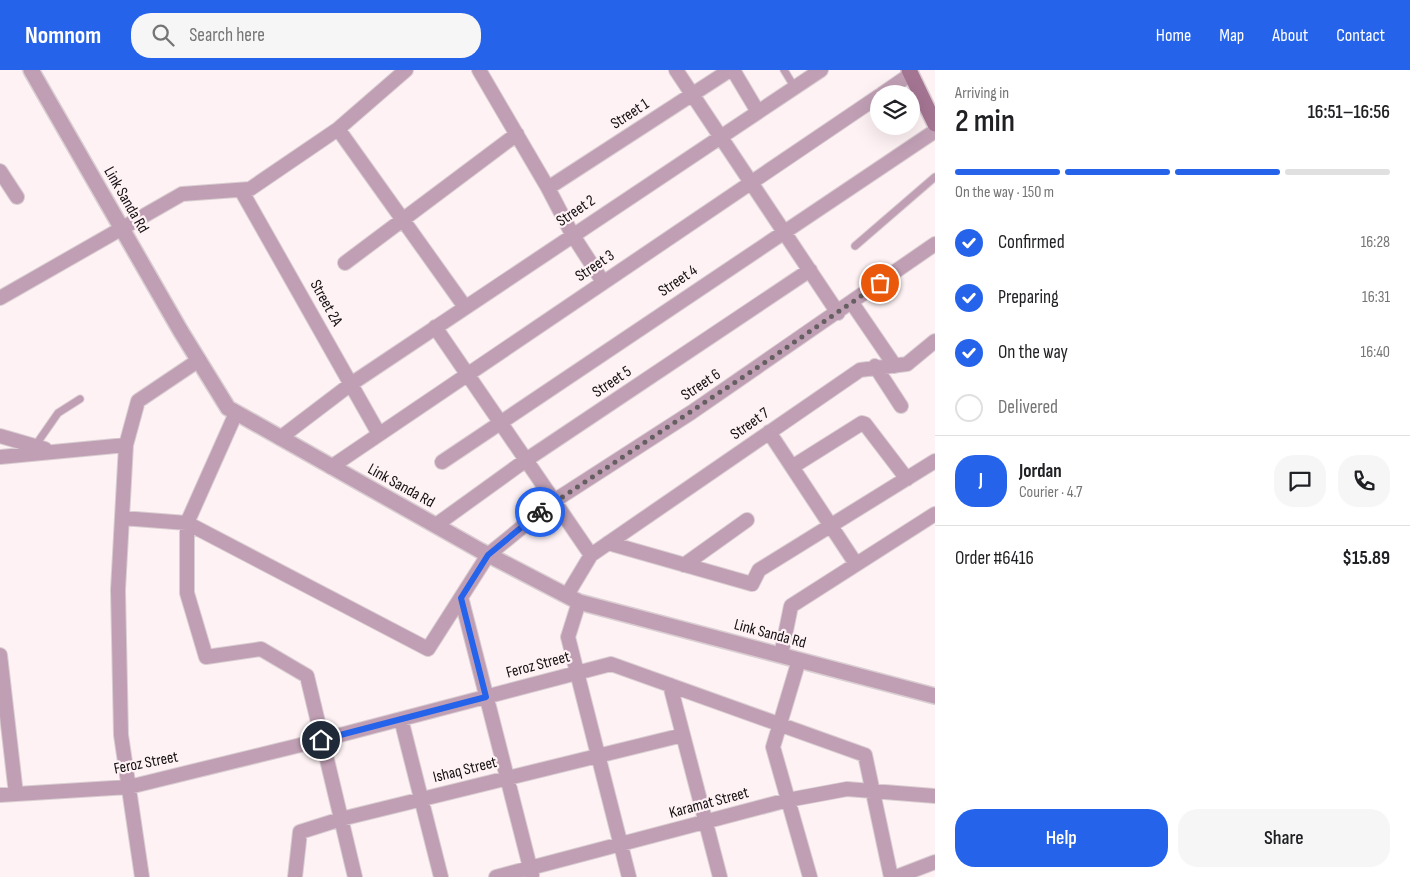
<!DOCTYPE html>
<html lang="en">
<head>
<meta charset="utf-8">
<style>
	body { margin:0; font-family:"Sofia Sans Condensed",sans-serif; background:#f6f6f6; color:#202124; height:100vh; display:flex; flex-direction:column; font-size:19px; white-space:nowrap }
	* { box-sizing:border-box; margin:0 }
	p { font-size:16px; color:#757577 }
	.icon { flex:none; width:28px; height:28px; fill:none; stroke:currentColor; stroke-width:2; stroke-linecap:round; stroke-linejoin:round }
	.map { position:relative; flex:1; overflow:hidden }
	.details { display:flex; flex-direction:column; background:#fff; width:475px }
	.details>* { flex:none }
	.fabs { position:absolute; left:870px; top:15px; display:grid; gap:10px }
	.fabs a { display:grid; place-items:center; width:50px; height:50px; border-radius:50%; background:#fff; box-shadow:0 5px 20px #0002; font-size:25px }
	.pin { position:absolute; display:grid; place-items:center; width:42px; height:42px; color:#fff; margin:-21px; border:2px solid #fff; border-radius:50%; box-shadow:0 1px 5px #0007 }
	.courier { position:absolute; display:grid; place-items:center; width:50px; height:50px; margin:-25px; border:4px solid #2563eb; border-radius:50%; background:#fff; color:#222; box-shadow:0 1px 6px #0007 }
	.head em { font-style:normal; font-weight:600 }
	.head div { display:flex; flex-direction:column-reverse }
	.head { display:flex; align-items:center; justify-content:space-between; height:85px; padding:0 20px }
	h1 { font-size:32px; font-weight:600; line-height:38px }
	.bar { display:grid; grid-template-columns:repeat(4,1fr); gap:8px 5px; align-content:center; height:60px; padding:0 20px }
	.bar i { height:6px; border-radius:4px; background:#e0e0e0 }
	.bar .on { background:#2563eb }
	.bar p { grid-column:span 4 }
	.line { display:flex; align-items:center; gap:12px; padding:0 20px; border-top:1px solid #e0e0e0 }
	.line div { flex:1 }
	.round { display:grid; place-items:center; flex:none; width:52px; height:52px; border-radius:20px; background:#f6f6f6 }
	ol { padding:0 20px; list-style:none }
	li { display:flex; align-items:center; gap:15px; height:55px }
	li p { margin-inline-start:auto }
	li .icon { padding:5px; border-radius:50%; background:#2563eb; color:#fff; stroke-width:4 }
	li:last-child { color:#757577 }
	li i { width:28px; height:28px; border:2px solid #e0e0e0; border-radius:50% }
	.action { display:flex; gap:10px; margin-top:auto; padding:10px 20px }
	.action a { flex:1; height:58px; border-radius:20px; background:#2563eb; color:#fff; font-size:20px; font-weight:600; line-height:58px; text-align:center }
	.action a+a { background:#f6f6f6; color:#202124 }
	header { display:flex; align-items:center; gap:30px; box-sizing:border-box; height:70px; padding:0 25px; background:#2563eb; color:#fff }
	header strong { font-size:24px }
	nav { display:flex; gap:28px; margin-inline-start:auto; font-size:18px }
	.search { width:350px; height:45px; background:#f6f6f6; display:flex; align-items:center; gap:12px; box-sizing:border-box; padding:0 18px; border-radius:20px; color:#757577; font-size:19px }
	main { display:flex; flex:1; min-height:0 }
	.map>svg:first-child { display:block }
</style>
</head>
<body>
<header>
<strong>Nomnom</strong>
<div class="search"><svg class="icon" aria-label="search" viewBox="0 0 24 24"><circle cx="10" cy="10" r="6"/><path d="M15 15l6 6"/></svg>Search here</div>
<nav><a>Home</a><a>Map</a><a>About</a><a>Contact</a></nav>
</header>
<main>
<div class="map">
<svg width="935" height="807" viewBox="0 0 935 807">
	<rect width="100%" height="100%" fill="#fef2f5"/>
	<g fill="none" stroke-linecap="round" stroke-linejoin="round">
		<g stroke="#d9ced1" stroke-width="9">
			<path id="service" d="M784,0L795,18
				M855,176L935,107
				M35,376L58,343L80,329"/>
		</g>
		<g stroke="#d9ced1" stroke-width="16">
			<path id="minor" d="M479,0L548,118L572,164L603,212
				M676,0L838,243
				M733,0L758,42
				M882,24L911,4
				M338,59L465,237
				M0,101L17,127
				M548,118L730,0
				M241,120L379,364
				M345,193L517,64
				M0,228L182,124L250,119L338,59L406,0
				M852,233L895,296
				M435,257L591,485L567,525
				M875,296L901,336
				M236,343L187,453L428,579L488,485L554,431L692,342L935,174
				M769,362L856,494
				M0,366L45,379
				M280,368L351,314L821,0
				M0,387L126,375
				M442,392L935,61
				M331,397L879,26
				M792,397L862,353L865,354L907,409
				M122,448L187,453V523L206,587L261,579L307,606L355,807
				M436,455L526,390L810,200
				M608,473L752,514L759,500L935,391
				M591,485L860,300L907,294L935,271
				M684,495L747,450
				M461,527L532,805
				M579,532L568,567L629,807
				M0,585L16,724
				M781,585L791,536L935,444
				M799,590L773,677L810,807
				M670,615L720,807
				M401,649L441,807
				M0,725L129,717L321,670L611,594L865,685L891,807
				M142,807L121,665L118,520L126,375L138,331L199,290
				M295,807L300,762L341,749L683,665
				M496,807L788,730L847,719L935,726
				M896,807L935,792"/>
		</g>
		<g stroke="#d9ced1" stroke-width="18">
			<path id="tertiary" d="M31,0L180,260L228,338L481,481L579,532L935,626"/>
		</g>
		<g stroke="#d9ced1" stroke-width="18">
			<path id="secondary" d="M909,0L935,54"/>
		</g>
		<use href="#service" stroke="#c09fb4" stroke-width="7"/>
		<use href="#minor" stroke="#c09fb4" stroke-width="14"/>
		<use href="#tertiary" stroke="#c09fb4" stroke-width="15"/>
		<use href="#secondary" stroke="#a47593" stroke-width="15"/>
	</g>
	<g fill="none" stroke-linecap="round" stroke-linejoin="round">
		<path stroke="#665f61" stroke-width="5" stroke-dasharray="0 9" d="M540,442L767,291L880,213"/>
		<path stroke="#2563eb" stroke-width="6" d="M321,670L486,627L461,528L488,485L540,442"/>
	</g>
	<g text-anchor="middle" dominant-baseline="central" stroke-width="4.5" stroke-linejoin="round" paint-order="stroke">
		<g font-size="16" fill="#141011" stroke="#fef2f5">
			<text transform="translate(630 44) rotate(-33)">Street 1</text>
			<text transform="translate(126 130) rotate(60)">Link Sanda Rd</text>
			<text transform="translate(576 141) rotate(-34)">Street 2</text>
			<text transform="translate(595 196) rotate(-34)">Street 3</text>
			<text transform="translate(678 211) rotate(-34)">Street 4</text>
			<text transform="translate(326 233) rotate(61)">Street 2A</text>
			<text transform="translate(612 312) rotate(-34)">Street 5</text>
			<text transform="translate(701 315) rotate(-34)">Street 6</text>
			<text transform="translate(750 354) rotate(-35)">Street 7</text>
			<text transform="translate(401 416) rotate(29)">Link Sanda Rd</text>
			<text transform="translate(770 564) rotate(15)">Link Sanda Rd</text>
			<text transform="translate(538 595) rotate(-15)">Feroz Street</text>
			<text transform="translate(146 693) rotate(-11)">Feroz Street</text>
			<text transform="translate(465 700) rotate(-14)">Ishaq Street</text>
			<text transform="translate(709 733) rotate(-15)">Karamat Street</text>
		</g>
	</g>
</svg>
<div class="fabs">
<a><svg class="icon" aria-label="layers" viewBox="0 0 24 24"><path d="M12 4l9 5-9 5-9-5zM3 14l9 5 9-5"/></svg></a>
</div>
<div class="pin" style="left:880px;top:213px;background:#ea580c"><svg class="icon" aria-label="bag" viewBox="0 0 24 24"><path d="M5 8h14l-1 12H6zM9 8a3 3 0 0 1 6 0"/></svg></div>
<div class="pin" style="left:321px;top:670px;background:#1f2937"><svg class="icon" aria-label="home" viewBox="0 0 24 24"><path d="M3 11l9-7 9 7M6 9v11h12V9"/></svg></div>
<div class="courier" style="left:540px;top:442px"><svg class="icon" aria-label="bike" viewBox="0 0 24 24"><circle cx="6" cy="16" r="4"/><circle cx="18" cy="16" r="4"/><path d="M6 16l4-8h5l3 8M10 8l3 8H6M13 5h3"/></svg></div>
</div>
<section class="details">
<div class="head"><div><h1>2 min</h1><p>Arriving in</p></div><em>16:51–16:56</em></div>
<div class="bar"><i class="on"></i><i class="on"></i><i class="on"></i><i></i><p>On the way · 150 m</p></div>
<ol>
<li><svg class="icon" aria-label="check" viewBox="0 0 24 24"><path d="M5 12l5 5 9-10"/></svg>Confirmed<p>16:28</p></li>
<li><svg class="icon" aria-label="check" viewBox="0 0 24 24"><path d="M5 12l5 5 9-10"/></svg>Preparing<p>16:31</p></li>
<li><svg class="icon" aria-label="check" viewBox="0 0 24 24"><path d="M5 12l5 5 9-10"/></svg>On the way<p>16:40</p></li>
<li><i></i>Delivered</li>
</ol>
<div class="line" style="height:90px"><b class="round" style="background:#2563eb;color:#fff">J</b><div><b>Jordan</b><p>Courier · 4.7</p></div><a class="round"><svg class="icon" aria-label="chat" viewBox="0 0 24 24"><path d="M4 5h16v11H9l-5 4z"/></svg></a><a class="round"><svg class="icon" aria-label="phone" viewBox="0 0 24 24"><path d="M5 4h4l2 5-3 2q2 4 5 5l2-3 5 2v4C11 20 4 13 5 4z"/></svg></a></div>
<div class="line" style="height:65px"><div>Order #6416</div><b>$15.89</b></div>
<div class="action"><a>Help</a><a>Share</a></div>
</section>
</main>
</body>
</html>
